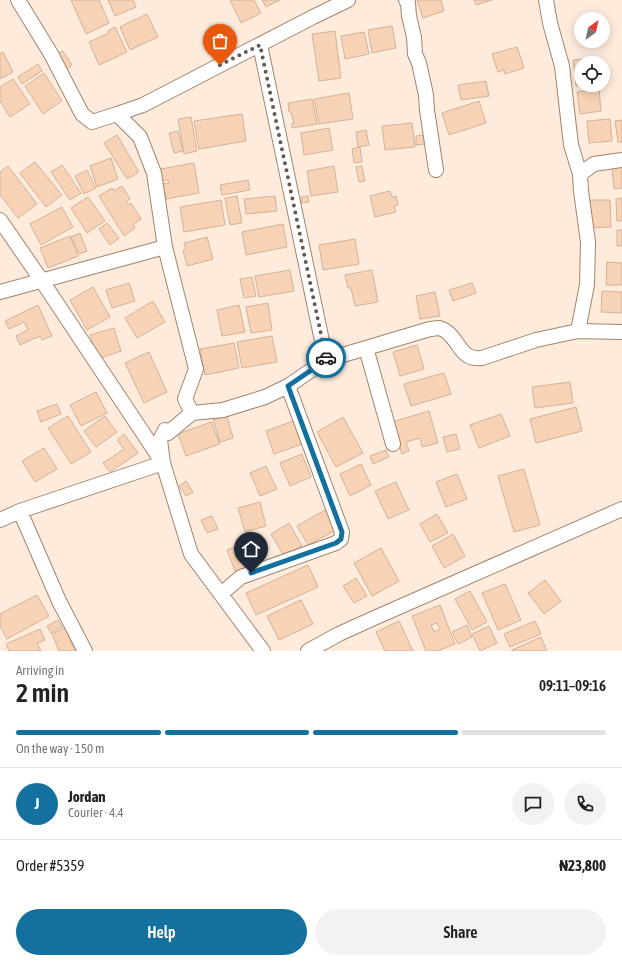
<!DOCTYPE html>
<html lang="en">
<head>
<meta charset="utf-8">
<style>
	body { margin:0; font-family:"Asap Condensed",sans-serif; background:#f2f2f2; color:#222; height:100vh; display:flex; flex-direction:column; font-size:15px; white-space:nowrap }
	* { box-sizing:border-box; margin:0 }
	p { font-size:13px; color:#767676 }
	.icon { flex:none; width:22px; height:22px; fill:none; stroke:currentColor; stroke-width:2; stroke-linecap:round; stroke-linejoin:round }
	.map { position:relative; height:651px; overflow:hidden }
	.details { display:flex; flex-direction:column; background:#fff; flex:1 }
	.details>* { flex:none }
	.needle { width:26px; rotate:33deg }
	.fabs { position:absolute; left:574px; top:12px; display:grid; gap:8px }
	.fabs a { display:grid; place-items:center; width:36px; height:36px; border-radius:50%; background:#fff; box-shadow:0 2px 10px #0003; font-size:20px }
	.pin { position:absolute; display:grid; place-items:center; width:34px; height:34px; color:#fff; margin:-41px -17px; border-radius:50% 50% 50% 0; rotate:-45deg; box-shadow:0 0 4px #0007 }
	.pin .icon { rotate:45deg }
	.courier { position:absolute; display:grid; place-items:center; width:40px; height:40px; margin:-20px; border:3px solid #13709f; border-radius:50%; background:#fff; color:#222; box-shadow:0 1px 5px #0007 }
	.summary em { font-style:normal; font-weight:600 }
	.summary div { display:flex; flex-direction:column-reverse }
	.summary { display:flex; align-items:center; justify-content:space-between; height:68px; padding:0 16px }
	h1 { font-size:26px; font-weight:600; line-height:30px }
	.bar { display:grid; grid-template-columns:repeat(4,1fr); gap:6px 4px; align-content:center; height:48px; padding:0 16px }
	.bar i { height:5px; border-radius:3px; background:#e0e0e0 }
	.bar .on { background:#13709f }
	.bar p { grid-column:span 4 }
	.line { display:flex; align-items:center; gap:10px; padding:0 16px; border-top:1px solid #e0e0e0 }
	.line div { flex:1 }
	.round { display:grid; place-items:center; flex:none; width:42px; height:42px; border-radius:21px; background:#f2f2f2 }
	.cta { display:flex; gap:8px; margin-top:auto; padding:8px 16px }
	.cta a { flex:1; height:46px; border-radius:24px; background:#13709f; color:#fff; font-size:16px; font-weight:600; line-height:46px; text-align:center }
	.cta a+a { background:#f2f2f2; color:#222 }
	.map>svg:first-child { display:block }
</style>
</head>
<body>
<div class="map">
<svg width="622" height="651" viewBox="0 0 622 651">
	<rect width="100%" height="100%" fill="#feebdc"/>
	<path fill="#f8d2b4" stroke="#d2b39b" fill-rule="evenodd" d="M71,0H99L109,23L86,34Z
		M108,0H133L136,7L115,16Z
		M230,0H254L261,13L241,23Z
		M262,0H280L266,7Z
		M417,0H441L444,11L423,18Z
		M474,0H492L476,5Z
		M147,14L158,37L130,50L120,27Z
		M392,26L396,48L372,53L368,30Z
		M115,27L127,52L99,65L89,42L109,33L108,31Z
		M335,31L341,78L319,81L312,34Z
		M364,32L369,54L345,59L341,36Z
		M517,47L524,68L505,74L504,70L498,72L492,54Z
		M63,51L72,65L67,69L57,54Z
		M3,52L13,72L0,79V54Z
		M592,58L593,63H581V85H585L576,86L573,60Z
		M38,64L42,71L22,84L18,77Z
		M44,73L62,101L43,114L25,86Z
		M13,79L30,104L10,117L0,101V87Z
		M486,81L489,96L461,100L458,85Z
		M599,89L601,111L580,114L577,92Z
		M349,93L353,119L319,124L314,99Z
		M312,99L317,124L292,128V123H294L291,112H289L288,103Z
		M479,101L486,123L449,135L442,113Z
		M242,114L246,141L199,149L194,121Z
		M191,117L197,151L184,154L178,119Z
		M610,119L612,141L589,143L587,121Z
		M622,120V142H618L615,121Z
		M412,123L415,147L385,150L382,126Z
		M329,128L333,150L304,155L301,133Z
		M366,130L369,145L358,147L356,132Z
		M178,131L183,151L174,153L169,133Z
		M117,135L139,172L127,179L104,143Z
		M424,135L425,144L416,145V136Z
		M360,147L362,162L354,163L352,149Z
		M111,158L118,179L97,187L90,166Z
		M35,162L62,195L46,207L20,173Z
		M194,163L199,193L166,199L165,192L160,193L158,184L169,183L168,180L157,181L155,170Z
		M62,165L81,193L70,200L51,172Z
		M622,165V188L614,189L612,167Z
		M8,166L37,204L18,218L0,195V172Z
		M334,166L338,192L311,196L307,171Z
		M362,166L365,181L359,182L356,167Z
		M87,170L96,188L84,194L75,176Z
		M248,180L250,190L222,195L220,185Z
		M122,186L130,199L126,202L128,205L131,203L141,219L133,225L135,228L124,236L99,196L112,188L114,191Z
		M390,191L392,197L396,196L398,205L394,206L396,212L375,217L370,196Z
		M237,196L242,223L230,225L225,198Z
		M275,196L277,211L246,214L244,199Z
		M308,196L309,202L302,203L301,197Z
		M88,197L105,221L87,233L71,208Z
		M622,198V221H617L616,199Z
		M221,200L225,225L184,232L180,207Z
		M590,200H610L611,227L591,228Z
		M62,207L73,227L41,245L30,224Z
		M107,223L119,238L110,245L99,229Z
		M283,224L287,247L246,255L242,232Z
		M617,230H622V246H617Z
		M80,233L87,251L79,254L71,237Z
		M70,236L78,256L48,268L40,248Z
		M207,237L213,259L187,266L183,250L186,249L184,243Z
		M355,239L359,264L323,270L319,245Z
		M607,262L622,263V285H606Z
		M290,270L294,291L259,297L255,276Z
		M372,270L378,302L355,306L351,288H348L345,275Z
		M252,277L256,296L244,298L240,279Z
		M129,283L135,301L112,308L106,290Z
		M472,283L476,293L453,301L449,290Z
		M93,287L110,317L87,330L70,300Z
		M602,291L622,292V313L601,312Z
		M435,292L440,316L420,319L416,296Z
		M153,301L165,322L137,338L125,318Z
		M268,303L272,330L251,333L246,307Z
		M38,305L52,336L42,340L40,336L20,345L16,336L28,330L24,322L9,329L5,321Z
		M239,305L245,332L222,336L217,310Z
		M114,328L121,351L98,359L90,335Z
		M272,336L277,362L242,368L237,342Z
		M234,343L239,368L205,375L200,349Z
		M417,345L424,369L400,376L393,352Z
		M149,352L167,392L144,403L125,363Z
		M444,373L451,394L411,406L404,384Z
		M570,382L573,403L535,408L532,387Z
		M96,392L107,413L81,426L70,405Z
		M57,404L61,414L41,422L37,411Z
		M576,407L582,431L536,443L530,419Z
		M429,411L438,443L422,447L420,438L406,442L409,451L402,454L392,422Z
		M501,414L510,436L479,448L470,425Z
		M68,416L91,452L71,464L48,428Z
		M105,416L117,432L96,447L84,431Z
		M227,416L233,438L220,442L213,420Z
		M343,417L363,453L336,467L317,432Z
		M296,420L305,443L274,454L266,431Z
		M211,422L220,444L186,456L178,434Z
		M124,434L138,453L110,472L103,463L124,449L117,440Z
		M456,434L460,449L447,452L443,437Z
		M44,448L57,469L35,482L22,461Z
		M386,450L389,457L373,464L370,456Z
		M302,454L311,477L290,486L280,463Z
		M361,464L371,485L350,496L340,474Z
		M266,466L277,489L260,496L250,473Z
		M524,469L540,525L514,532L498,476Z
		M457,474L467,499L446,507L436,482Z
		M186,481L193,492L186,496L179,486Z
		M396,482L409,510L388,519L375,491Z
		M260,502L266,526L245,532L238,508Z
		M325,510L336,530L308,545L297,526Z
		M437,514L448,533L430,542L420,524Z
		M212,516L218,529L207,533L201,520Z
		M289,523L302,546L284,556L271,534Z
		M453,534L465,556L444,568L432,546Z
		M254,540L262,561L235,571L227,550Z
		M381,548L399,581L372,596L354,563Z
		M308,565L318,587L256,615L246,593Z
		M356,578L367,596L354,603L343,586Z
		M545,580L561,601L544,614L528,593Z
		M505,584L521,620L498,630L482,593Z
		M470,591L487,622L472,630L455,599Z
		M37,595L49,616L7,639L0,626V614Z
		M301,600L313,624L279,640L267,616Z
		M440,605L455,644L438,651H426L412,616ZM437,623L440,629L434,632L431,625Z
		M58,620L62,627L51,633L47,626Z
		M399,621L413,651H385L376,632Z
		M535,621L541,634L510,647L504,634Z
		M467,625L472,637L458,644L452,632Z
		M489,626L497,643L480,651L472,634Z
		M65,628L75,651H59L57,646L52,634Z
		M40,629L45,640L37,643L41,651H9L6,644Z
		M541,637L547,651H512V650Z"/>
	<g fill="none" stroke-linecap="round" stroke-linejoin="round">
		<g stroke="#a1846d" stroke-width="16">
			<path id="minor" d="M18,0L51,54L82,114L92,122L117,114
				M406,0L408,3L409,16L414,37L415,54L419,63L426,95L427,110L436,170
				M546,0L550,23L562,66L571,145L580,174L581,191L588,242L587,285L578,331
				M260,45L326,360
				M580,174L594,164L622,160
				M0,220L42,281L163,463L191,554L263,651
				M0,292L165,247
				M366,348L393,444
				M192,413L223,410L265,397L288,386L326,360L430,329C432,329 437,328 439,328C459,333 458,362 482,358L536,340L578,331L622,332
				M20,511L59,601L85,651
				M0,520L20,511L163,463L160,440L165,430L168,433L192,413L185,399L196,369L165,247L154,173L140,137L117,114L143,105L313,17L348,0
				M221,594L241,577L336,543L341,539L342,532L288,386
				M308,651L339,634L372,619L622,509"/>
		</g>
		<use href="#minor" stroke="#fff" stroke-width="14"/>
	</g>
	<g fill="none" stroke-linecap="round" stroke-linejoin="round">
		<path stroke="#675950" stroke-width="4" stroke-dasharray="0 7.2" d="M220,65L260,45L326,358"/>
		<path stroke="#13709f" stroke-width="5" d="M251,573L336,543L341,539L342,532L288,386L326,360V358"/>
	</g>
</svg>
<div class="fabs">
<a><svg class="needle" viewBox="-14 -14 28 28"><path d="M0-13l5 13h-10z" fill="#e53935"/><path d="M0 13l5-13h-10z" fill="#767676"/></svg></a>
<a><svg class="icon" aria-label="locate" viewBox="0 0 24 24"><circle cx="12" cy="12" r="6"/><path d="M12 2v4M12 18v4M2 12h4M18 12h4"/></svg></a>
</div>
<div class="pin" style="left:220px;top:65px;background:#ea580c"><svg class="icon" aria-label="bag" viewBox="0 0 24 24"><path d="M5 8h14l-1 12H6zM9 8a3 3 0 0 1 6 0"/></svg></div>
<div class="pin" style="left:251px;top:573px;background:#1f2937"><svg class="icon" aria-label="home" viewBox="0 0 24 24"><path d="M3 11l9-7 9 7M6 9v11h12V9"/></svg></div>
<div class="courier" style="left:326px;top:358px"><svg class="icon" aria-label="car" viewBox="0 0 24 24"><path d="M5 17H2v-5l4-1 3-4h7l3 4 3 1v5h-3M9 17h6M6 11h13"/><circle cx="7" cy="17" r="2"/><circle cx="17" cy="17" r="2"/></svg></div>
</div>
<section class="details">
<div class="summary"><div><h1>2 min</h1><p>Arriving in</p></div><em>09:11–09:16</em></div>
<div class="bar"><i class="on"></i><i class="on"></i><i class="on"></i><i></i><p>On the way · 150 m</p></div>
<div class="line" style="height:72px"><b class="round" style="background:#13709f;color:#fff">J</b><div><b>Jordan</b><p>Courier · 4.4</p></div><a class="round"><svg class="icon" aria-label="chat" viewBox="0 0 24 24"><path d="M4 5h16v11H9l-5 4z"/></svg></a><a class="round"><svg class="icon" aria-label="phone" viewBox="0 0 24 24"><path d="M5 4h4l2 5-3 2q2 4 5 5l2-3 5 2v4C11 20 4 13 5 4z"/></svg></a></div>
<div class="line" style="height:52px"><div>Order #5359</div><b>₦23,800</b></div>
<div class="cta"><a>Help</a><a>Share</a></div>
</section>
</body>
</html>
